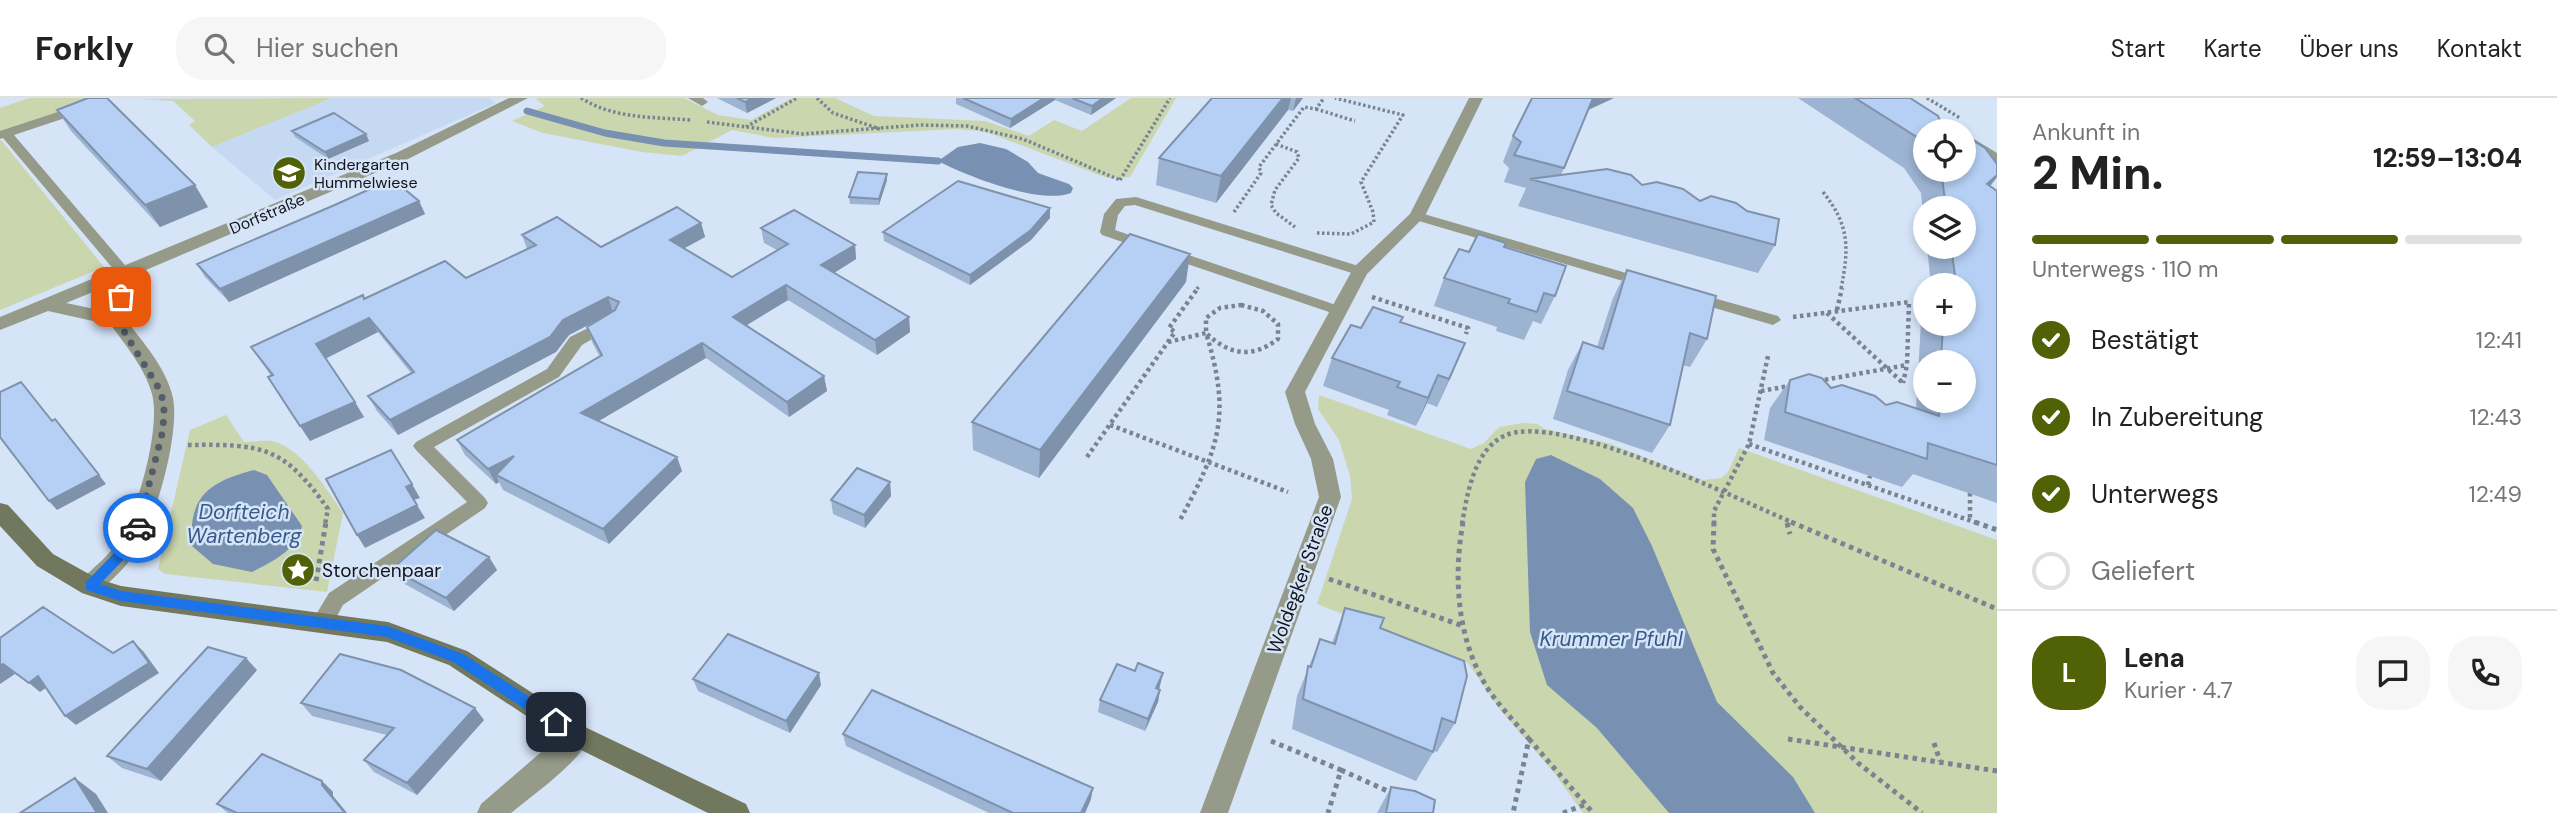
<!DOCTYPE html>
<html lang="de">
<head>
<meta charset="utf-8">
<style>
	body { margin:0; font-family:"DM Sans",sans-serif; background:#f6f6f6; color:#222; height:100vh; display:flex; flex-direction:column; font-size:26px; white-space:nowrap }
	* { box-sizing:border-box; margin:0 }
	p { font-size:23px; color:#767676 }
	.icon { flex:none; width:38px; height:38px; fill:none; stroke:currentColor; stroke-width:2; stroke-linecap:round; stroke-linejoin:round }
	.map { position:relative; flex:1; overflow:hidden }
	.panel { display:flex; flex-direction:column; background:#fff; width:560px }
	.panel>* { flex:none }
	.fabs { position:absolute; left:1913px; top:21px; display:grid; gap:14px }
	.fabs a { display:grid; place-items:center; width:63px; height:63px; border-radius:50%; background:#fff; box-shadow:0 4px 10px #0003; font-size:35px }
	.pin { position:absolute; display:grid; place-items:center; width:60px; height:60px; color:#fff; margin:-30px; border-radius:14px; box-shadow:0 4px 10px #0006 }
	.courier { position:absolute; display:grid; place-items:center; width:70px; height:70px; margin:-35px; border:5px solid #1a73e8; border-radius:50%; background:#fff; color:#222; box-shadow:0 2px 9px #0007 }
	.head em { font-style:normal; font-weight:800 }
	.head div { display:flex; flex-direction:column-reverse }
	.head { display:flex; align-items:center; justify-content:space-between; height:119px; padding:0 35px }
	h1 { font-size:46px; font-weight:800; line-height:52px }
	.bar { display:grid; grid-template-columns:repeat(4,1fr); gap:10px 7px; align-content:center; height:84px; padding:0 35px }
	.bar i { height:9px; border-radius:5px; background:#e0e0e0 }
	.bar .current { background:#506106 }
	.bar p { grid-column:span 4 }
	.line { display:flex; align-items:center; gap:18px; padding:0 35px; border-top:2px solid #e0e0e0 }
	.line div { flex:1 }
	.round { display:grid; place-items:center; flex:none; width:74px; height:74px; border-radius:28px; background:#f6f6f6 }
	ol { padding:0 35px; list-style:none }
	li { display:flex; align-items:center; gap:21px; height:77px }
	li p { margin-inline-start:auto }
	li .icon { padding:7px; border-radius:50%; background:#506106; color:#fff; stroke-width:4 }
	li:last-child { color:#767676 }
	li i { width:38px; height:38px; border:4px solid #e0e0e0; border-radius:50% }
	header { display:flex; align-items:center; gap:42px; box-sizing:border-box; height:98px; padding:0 35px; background:#fff; border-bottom:2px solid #e0e0e0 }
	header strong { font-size:33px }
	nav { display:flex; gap:38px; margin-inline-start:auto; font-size:24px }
	.search { width:490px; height:63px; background:#f6f6f6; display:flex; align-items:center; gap:18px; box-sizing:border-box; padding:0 24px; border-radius:28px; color:#767676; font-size:26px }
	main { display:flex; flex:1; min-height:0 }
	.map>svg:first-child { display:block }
</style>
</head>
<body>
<header>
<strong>Forkly</strong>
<div class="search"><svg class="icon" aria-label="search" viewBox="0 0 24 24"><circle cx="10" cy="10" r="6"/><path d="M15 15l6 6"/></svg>Hier suchen</div>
<nav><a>Start</a><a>Karte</a><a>Über uns</a><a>Kontakt</a></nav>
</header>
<main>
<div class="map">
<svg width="1997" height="715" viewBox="0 0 1997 715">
	<rect width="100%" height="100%" fill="#d6e4f8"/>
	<path fill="#c6d9f2" d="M332,0H489L496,5L275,102L212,49Z"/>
	<path fill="#cad6ae" d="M29,0H93L94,2L0,34V10Z
		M332,0L212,49L189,27L195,23L173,3L141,1Z
		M538,0H684L718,17L751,22L792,0H835L874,18L985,23L1029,38L1054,22L1082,33L1131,0H1176L1130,79L1107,80L987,34L957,31L774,40L732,32L682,58L642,54L543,35L512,23L545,8L536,1Z
		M1,42L104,169L0,212V42Z
		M1319,297L1471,351L1484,345L1499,329L1523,325L1537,326L1545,331L1608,345L1703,382L1721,380L1728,374L1739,350L1997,442V715H1583L1554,675L1499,610L1468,565L1317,506L1352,401L1350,378L1339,342L1318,311Z
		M226,317L244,344C252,344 264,342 272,343C301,349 327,392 343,415L327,494L165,476L158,471L190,332Z"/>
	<path fill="#7891b3" d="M980,45L1006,51L1028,64L1038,75L1069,86L1073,90L1071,95C1040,107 967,78 938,63L958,49Z
		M1551,357L1600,381L1633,410L1652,448L1717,604L1793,679L1815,715H1669L1597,630L1547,587L1530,534L1525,384L1536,361Z
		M254,372L267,377L302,428C296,453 273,463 252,474L213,466L192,448C188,399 208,384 254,372Z"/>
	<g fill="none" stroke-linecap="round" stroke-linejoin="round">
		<path stroke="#7891b3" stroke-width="7" d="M527,13L605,35L664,45L938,63"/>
		<path stroke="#798391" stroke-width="3.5" stroke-dasharray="2.5 2.5" stroke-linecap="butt" d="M581,0C614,21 653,19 691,22
			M817,0L833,15L880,31
			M1927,0L1960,20
			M1316,11L1355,23
			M707,24L803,36L920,27L967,28L1023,41L1120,82
			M746,29L797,0
			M1276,46L1297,54L1299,60L1275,92L1271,107L1276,115L1295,129
			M1120,82L1170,0
			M1823,94C1850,128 1849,150 1841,191
			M1234,114L1261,75L1259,69L1304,9L1316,11L1324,0
			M1317,135L1351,136L1374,124L1373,114L1361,84L1403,17L1335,0
			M1197,191L1199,188"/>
		<path stroke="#798391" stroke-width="4.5" stroke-dasharray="3.5 3.5" stroke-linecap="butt" d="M1372,199L1468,230L1466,236
			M1241,207L1263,213L1278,226V241C1252,261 1229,257 1206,235V220L1220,210Z
			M1837,212L1842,190
			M1827,215L1903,285
			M1793,219L1909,204L1907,267L1903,285
			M1168,244L1206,235C1232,319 1219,349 1179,424
			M1818,283L1907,267
			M1761,293L1789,288
			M1110,327L1288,394
			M1749,346L1980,426
			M188,347C263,346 283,348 328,411L325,426
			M1087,359L1175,234L1169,230L1198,190
			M1868,387L1870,378
			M1970,395V422
			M1462,426C1467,397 1474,352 1504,338C1557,312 1739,402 1796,426
			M1714,426V413L1749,346L1768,258"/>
		<path stroke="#798391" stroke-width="5" stroke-dasharray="4.5 4.5" stroke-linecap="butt" d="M1463,424C1453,480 1457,542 1488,591C1500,609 1515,624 1529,641L1513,715
			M1714,424L1713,451L1773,575L1800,609L1858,665L1922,715
			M1791,424L1997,511
			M1975,424L1997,432
			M1787,425L1790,436
			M1329,481L1463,528
			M316,483L326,424
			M1529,641L1593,715
			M1788,641L1997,673
			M1271,643L1341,672L1328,715
			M1934,645L1940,663
			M1341,672L1392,695
			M1563,715L1586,706"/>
		<path fill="#969b89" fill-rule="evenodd" d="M688,0H703L708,4L702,8Z
			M82,6L86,7V13L14,37L130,173L132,176L130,179H120L3,40L0,41V33Z
			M1964,35L1997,55V65L1964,44Z
			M1136,99L1365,170L1367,173L1360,178L1355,176L1135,107L1125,108L1118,117L1115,132L1342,209L1345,212L1342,215H1332L1102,137L1100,134L1104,116L1116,101Z
			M1417,114L1650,182L1652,185L1650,188H1640L1412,121L1410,118Z
			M1692,194L1778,218L1781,222L1773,227L1687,202L1684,199L1687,196Z
			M608,220L613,221L616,225L613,229L582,247L559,279L434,349L485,400L488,405L485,410L343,507C336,519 330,537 314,531L311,525L329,495L467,404L416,352L413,348L416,344L547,271L570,239Z"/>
		<path fill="#969b89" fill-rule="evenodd" d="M509,0H528L408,61L134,177L126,222C143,244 167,271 173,300C180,337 155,424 135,455C126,470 111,482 98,495L90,497L82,495L78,488L82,481C94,469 110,457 119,442C138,413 161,329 152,296C145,270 126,248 111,227L48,213L0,232V219L396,55ZM115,185L109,214L66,205Z
			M1469,0H1483L1425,118L1367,176L1305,294L1315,326L1333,361L1341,399L1228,715H1200L1319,399L1311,361L1295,326L1285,294L1354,169L1410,116Z
			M578,626L587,630L591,638C578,666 535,695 511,715H477L481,706L569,630Z"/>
		<path fill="#71785e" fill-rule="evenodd" d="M0,405L8,407L53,456L98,481L121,488L388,524L467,553L587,630L746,706L750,715H708L569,646L449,567L387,544L121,508L82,495L37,468L0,428Z"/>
	</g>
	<path fill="#9cb3d2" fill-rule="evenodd" d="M717,0H776L747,15Z
		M956,0H1116L1091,17L1055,2L1010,30L956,6Z
		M1212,0H1303L1293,13L1288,12L1216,105L1156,87L1159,60Z
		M1614,0L1588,12L1561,77L1642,87L1700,103L1775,147L1758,175L1518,108L1526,90L1504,84L1509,70L1503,64L1513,38Z
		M1798,0H1910L1925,33V72H1964L1997,79L1990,88L1997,93V405L1913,376L1902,389L1764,342L1770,310L1790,282L1831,290L1886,307L1916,311L1922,206L1925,202V226H1964V187H1931L1927,149H1964V110H1925V135L1921,95L1904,70ZM1925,264H1964V303H1925Z
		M57,12L208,109L160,129L71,33Z
		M292,33L369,43L328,61L295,39Z
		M887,76V82L879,107L850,106L849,99Z
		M419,103L425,116L229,204L205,179L197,166Z
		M1050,120L1031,142L970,187L884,143L883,134Z
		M701,125L705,139L684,150L732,179L777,152L764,145L761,130L855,147L856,161L834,175L909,219L910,234L877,257L788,202L747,227L824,278L827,293L789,319L706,260L598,323L682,373L609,446L503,392L499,384L496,386L465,357L457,342L600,259L592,244L587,229L613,214L569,237L556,254L398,337L377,313L368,298L411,275L378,234L325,260L364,319L310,343L271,278L251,249L365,201L466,180L527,151L522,137L601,149Z
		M1504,149L1555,198L1541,226L1533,223L1524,242L1496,233L1497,229L1434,208L1444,180L1469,154Z
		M1627,172L1707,241L1690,269L1683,267L1670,327L1652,355L1553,321L1568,272L1583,244L1597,249L1613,200Z
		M1186,184L1039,380L973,352L972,324Z
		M1401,224L1465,245L1437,309L1427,305L1416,328L1387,317L1389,312L1323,288L1332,260L1361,230Z
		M890,384L891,398L865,430L833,416L831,402Z
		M489,459L497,472L454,513L401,484L392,471Z
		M1345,510L1380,530L1455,625L1437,654L1434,653L1416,683L1292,631L1297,598L1320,541L1332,545Z
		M257,572L161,683L122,670L107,658Z
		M693,581L821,587L790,635L698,593Z
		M1160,588L1159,591L1160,592L1158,604L1145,633L1098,614L1100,602Z
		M301,605L484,622L417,697L374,674L364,662L387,637L312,618Z
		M843,636L1091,701L1085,715H989L846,648Z
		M322,683L333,694V698L347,715H228L217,706Z
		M1391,689L1432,715H1433H1377Z"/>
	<path fill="#7f92ab" d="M753,0H776L747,15L745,4Z
		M1044,0H1055V2L1010,30L1011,21Z
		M1103,0H1116L1091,17L1092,8Z
		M1283,0H1291L1288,12L1216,105L1221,78Z
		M1296,0H1303L1293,13Z
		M1593,0H1614L1588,12Z
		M366,36L369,43L328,61L325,54Z
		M887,76V82L879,107V101Z
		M1997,77V79L1981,100L1987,86Z
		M195,87L208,109L160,129L145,107Z
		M419,103L425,116L229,204L220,191Z
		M1050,110V120L1031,142L970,187V177Z
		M701,125L705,139L674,156L670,142Z
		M855,147L856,161L823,182L821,167Z
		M1190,156L1186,184L1039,380L1040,352Z
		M786,187L788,202L737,233L733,219Z
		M608,199L613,214L569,237L556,254L398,337L390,322L563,222Z
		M909,219L910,234L877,257L875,242Z
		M369,220L378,234L325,261L316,246Z
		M702,245L706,260L587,330L581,315Z
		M1465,245L1453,274L1437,309L1449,281Z
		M1438,277L1427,305L1416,328L1428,300Z
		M824,278L827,293L789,319L787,304Z
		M355,304L364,319L310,343L300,328Z
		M55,321L106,386L57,412L49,403Z
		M514,358L496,377L499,384L496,386L488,371Z
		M677,359L682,373L609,446L603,431Z
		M890,384L891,398L865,430L864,417Z
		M412,386L420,400L414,402L406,389Z
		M417,407L425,420L365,450L357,437Z
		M489,459L497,472L454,513L446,500Z
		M133,543L143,553L159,575L76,627L65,618Z
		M246,560L257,572L161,683L147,671Z
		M3,566L15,576L0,586V568Z
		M819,575L821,587L790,635L786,623Z
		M1163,575L1160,588L1154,602L1156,590Z
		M38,578L50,587L40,594L29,585Z
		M1160,592L1158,604L1145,633L1148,621Z
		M475,610L484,622L417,697L407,685Z
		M75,680L96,696L108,715H97Z
		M322,683L333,694V698L347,715H345L322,687Z
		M1093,690L1091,701L1085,715H1081Z"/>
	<path fill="#b5d0f4" stroke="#7f92ab" stroke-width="2" d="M88,0H107L195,87L145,107L57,12Z
		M737,0H753L745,4Z
		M963,0H1044L1011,21Z
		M1072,0H1103L1092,8Z
		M1212,0H1283L1221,78L1159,60Z
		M1532,0H1593L1564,70L1514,57L1521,44L1513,38Z
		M1855,0H1910L1938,18L1940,23L1957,33H1925V46L1923,43Z
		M334,15L366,36L325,54L292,33Z
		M1964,37L1985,50L1997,66V77L1987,86L1997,93V367L1928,345L1927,361L1785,314L1790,282L1809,276L1822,280L1831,290L1842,287L1875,298L1886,307L1897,304L1939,318L1940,303H1964V264H1941L1943,226H1964V187H1944V178L1955,177L1951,149H1964V110H1946L1941,72H1964Z
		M1607,71L1631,77L1642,87L1657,84L1683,91L1700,103L1711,98L1736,105L1747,113L1779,121L1775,147L1530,81Z
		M858,74L887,76L879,101L849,99Z
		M392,81L419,103L220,191L197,166L337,106Z
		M958,83L1050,110L1031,132L970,177L883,134Z
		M677,109L701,125L670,142L732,179L788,146L761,130L794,112L855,147L821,167L909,219L875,242L786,187L733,219L824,278L787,304L702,245L581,315L677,359L603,431L496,377L514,358L488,371L457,342L602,257L587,229L615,212L619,204L608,199L563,222L550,239L390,322L368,298L414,274L369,220L316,246L355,304L300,328L268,279L273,277L251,249L363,197L364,201L445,163L466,180L536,147L522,137L557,119L601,149Z
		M1130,136L1190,156L1040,352L972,324Z
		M1478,136L1506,145L1504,149L1566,168L1555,198L1544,195L1537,214L1508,205L1510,201L1444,180L1459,151L1469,154Z
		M1627,172L1716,198L1707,241L1690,235L1670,327L1567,293L1583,244L1603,251Z
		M1373,209L1403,219L1400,224L1465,245L1449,281L1438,277L1428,300L1397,289L1400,284L1332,260L1351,227L1361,230Z
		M21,284L52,323L55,321L99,377L49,403L0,339V294Z
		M391,352L412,386L406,389L417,407L357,437L326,381Z
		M857,370L890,384L864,417L831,402Z
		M436,432L489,459L446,500L392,471Z
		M43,509L113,555L133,543L149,565L65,618L38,578L29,585L3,566L0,568V540Z
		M1345,510L1384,520L1380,530L1464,563L1467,578L1455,625L1442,620L1433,654L1303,601L1308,568L1311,569L1320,541L1335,546Z
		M728,536L819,575L786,623L693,581Z
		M208,549L246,560L147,671L107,658Z
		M340,556L401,572L475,610L407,685L364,662L394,630L301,605Z
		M1138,565L1163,575L1156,590L1160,592L1148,621L1100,602L1117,566L1135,573Z
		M872,592L1093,690L1081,715H1013L843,636Z
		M262,656L322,683V687L345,715H237L217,706Z
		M75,680L97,715H20Z
		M1391,689L1415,693L1435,702L1433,715H1386Z"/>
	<path fill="#1a73e8" d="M138,426L144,430L130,455L100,486L121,493L387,528L463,556L561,619V628H551L453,564L387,539L121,503L86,492V484L121,448L133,427Z"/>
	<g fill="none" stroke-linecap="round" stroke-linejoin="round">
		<path stroke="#555d68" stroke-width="7" stroke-dasharray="0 12.6" d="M121,199L117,222L161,294L164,310L163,332L138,430"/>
	</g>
	<defs>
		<g id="school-disc" transform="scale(1.75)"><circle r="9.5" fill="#506106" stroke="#d6e4f8"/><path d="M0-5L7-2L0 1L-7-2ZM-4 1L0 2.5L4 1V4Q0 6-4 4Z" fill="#fff"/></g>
		<g id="sight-disc" transform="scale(1.75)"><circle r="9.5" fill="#506106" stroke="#d6e4f8"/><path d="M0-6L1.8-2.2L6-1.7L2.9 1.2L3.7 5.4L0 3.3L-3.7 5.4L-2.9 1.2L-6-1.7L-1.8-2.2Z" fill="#fff"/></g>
	</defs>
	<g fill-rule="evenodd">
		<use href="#school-disc" x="289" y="75"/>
		<use href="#sight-disc" x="298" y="472"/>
	</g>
	<g text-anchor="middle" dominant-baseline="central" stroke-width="5" stroke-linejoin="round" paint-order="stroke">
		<g font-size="16" fill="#10151b" stroke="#d6e4f8" text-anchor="start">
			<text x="314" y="66">Kindergarten<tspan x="314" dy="18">Hummelwiese</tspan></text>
		</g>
		<g font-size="16" fill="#10151b" stroke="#d6e4f8">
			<text transform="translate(267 116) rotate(-23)">Dorfstraße</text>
		</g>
		<g font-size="19" fill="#10151b" stroke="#d6e4f8" text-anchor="start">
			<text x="322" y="472">Storchenpaar</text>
		</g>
		<g font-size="19" fill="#10151b" stroke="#d6e4f8">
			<text transform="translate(1300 481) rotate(-70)">Woldegker Straße</text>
		</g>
		<g font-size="21" font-style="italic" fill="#355988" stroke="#d6e4f8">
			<text x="244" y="414">Dorfteich<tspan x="244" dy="24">Wartenberg</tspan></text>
			<text x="1611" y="541">Krummer Pfuhl</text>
		</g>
	</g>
</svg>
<div class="fabs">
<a><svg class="icon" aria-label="locate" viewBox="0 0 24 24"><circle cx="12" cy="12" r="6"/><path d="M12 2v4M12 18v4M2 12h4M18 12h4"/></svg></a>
<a><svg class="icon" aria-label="layers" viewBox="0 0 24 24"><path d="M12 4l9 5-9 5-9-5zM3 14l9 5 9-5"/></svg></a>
<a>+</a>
<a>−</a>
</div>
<div class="pin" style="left:121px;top:199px;background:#ea580c"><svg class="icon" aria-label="bag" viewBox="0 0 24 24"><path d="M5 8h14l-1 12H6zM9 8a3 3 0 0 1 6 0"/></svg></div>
<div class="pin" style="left:556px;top:624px;background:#1f2937"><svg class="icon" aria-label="home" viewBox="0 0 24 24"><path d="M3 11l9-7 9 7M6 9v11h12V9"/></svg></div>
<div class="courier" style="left:138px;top:430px"><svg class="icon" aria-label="car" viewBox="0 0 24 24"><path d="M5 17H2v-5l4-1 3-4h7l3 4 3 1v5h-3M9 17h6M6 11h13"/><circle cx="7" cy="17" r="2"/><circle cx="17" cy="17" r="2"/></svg></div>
</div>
<section class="panel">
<div class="head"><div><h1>2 Min.</h1><p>Ankunft in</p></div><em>12:59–13:04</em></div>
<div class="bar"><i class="current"></i><i class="current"></i><i class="current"></i><i></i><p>Unterwegs · 110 m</p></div>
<ol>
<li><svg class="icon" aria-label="check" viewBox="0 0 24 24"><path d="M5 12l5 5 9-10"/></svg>Bestätigt<p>12:41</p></li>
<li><svg class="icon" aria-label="check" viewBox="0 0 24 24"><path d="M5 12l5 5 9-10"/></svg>In Zubereitung<p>12:43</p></li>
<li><svg class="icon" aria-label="check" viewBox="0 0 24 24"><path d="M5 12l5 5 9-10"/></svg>Unterwegs<p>12:49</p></li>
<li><i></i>Geliefert</li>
</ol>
<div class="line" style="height:126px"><b class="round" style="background:#506106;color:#fff">L</b><div><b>Lena</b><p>Kurier · 4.7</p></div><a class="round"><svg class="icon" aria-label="chat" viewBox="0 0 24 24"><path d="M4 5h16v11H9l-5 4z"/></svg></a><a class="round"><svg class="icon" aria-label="phone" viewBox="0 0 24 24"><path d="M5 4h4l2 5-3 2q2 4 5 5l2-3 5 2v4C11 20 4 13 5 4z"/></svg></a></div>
</section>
</main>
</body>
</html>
